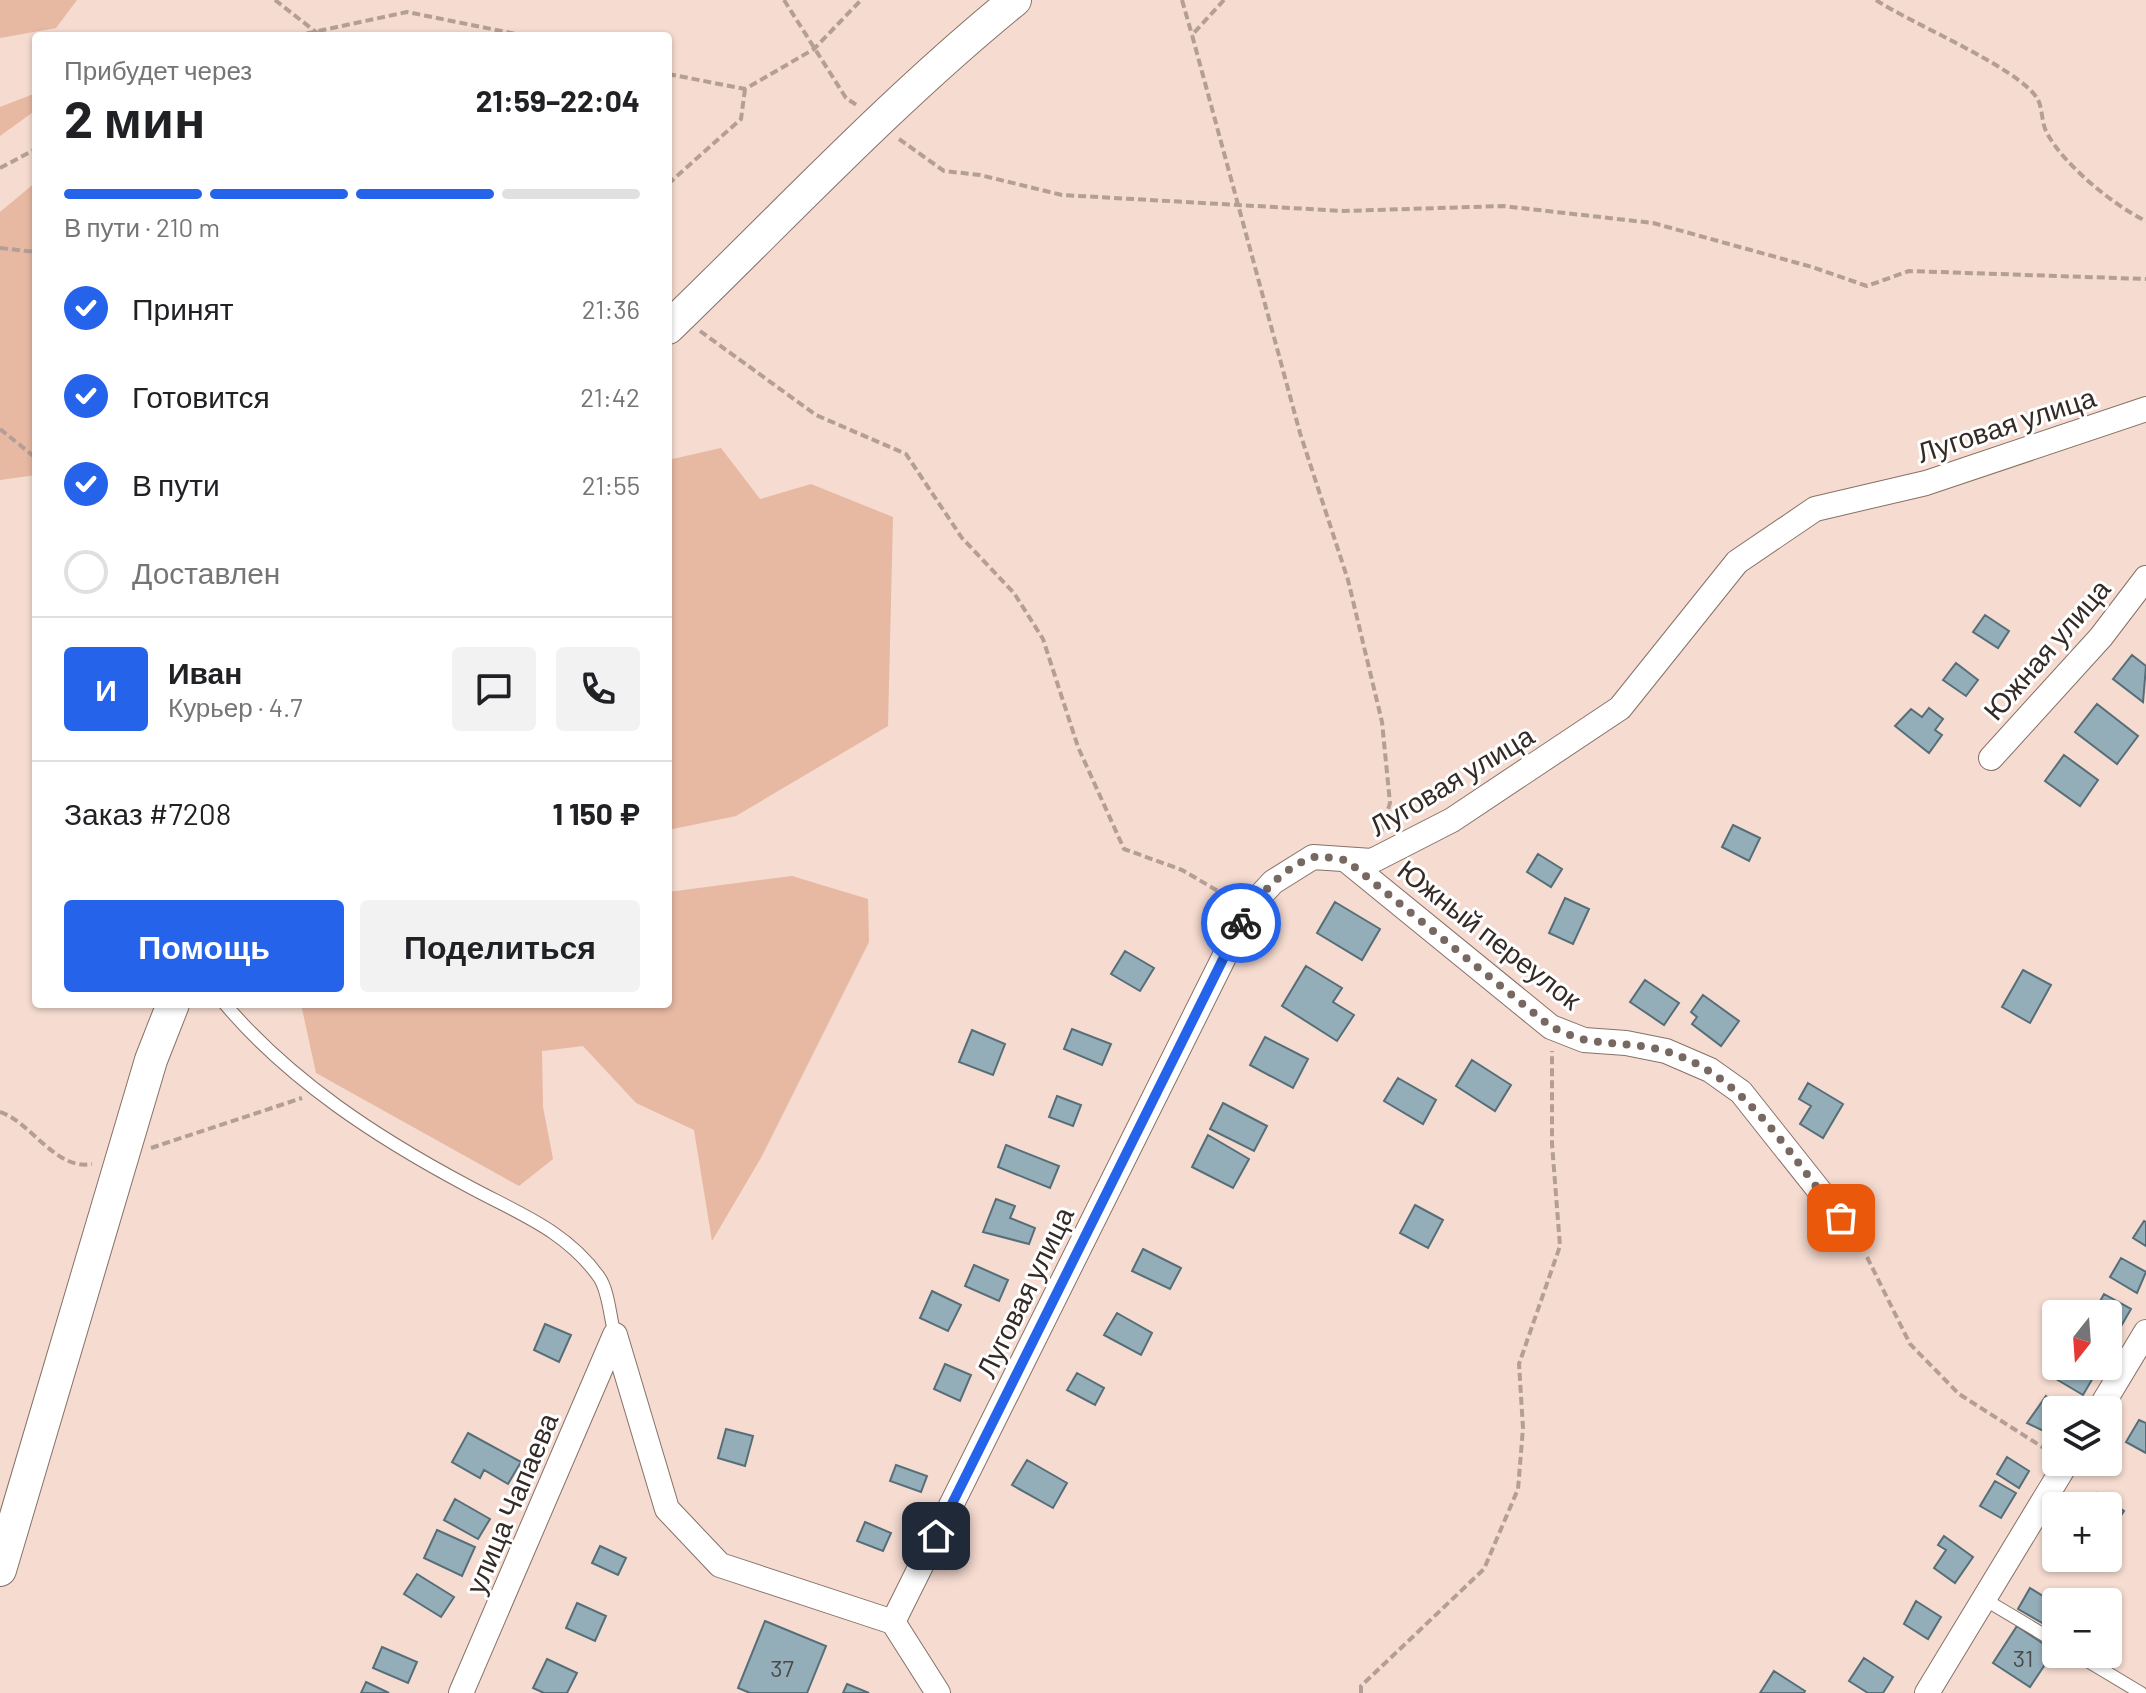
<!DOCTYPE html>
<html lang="ru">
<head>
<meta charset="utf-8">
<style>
	body { margin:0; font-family:Barlow,sans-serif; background:#f2f2f2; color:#202124; height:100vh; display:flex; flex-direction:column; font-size:30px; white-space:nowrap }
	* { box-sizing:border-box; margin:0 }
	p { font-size:26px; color:#757577 }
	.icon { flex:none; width:44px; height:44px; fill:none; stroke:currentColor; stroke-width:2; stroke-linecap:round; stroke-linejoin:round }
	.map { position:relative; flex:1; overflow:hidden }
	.drawer { position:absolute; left:32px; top:32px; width:640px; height:976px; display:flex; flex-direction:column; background:#fff; border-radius:8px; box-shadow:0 2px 6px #0004 }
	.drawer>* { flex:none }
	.needle { width:52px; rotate:197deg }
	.buttons { position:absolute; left:2042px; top:1300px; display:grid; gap:16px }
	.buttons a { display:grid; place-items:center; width:80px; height:80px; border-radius:8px; background:#fff; box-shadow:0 2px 6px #0004; font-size:40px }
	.pin { position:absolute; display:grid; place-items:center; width:68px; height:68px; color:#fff; margin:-34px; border-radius:16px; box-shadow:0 4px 12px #0006 }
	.courier { position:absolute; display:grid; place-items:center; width:80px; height:80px; margin:-40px; border:6px solid #2563eb; border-radius:50%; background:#fff; color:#222; box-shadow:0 2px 10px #0007 }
	.headline em { font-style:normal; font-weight:700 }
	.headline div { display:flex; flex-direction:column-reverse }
	.headline { display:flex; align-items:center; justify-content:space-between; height:136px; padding:0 32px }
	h1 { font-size:52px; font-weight:700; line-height:60px }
	.bar { display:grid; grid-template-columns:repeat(4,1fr); gap:12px 8px; align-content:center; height:96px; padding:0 32px }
	.bar i { height:10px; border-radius:6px; background:#e0e0e0 }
	.bar .current { background:#2563eb }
	.bar p { grid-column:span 4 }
	.line { display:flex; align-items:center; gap:20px; padding:0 32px; border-top:2px solid #e0e0e0 }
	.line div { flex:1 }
	.round { display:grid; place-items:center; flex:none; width:84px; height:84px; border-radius:8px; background:#f2f2f2 }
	ol { padding:0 32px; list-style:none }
	li { display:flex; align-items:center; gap:24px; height:88px }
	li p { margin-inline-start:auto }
	li .icon { padding:8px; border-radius:50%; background:#2563eb; color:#fff; stroke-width:4 }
	li:last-child { color:#757577 }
	li i { width:44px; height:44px; border:4px solid #e0e0e0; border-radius:50% }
	.action { display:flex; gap:16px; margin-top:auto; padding:16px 32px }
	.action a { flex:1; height:92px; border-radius:8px; background:#2563eb; color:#fff; font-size:32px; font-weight:700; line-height:92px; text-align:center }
	.action a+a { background:#f2f2f2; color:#202124 }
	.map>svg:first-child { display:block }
</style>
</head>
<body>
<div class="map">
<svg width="2146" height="1693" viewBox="0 0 2146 1693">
	<rect width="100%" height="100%" fill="#f5dbd0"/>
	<path fill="#e7b8a2" d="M0,0H77L56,28L0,38Z
		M36,93V110L0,136V107Z
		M36,182V475L0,480V212Z
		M721,448L760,499L811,484L893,517L888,726L736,816L668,830V460Z
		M792,876L868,899L869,942L762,1156L712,1241L694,1130L636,1103L583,1046L542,1051L543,1107L553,1159L519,1186L316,1073L301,1004H668V892Z"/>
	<path fill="#94aeb9" stroke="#566e78" stroke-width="2" d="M1985,615L2009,631L1998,648L1973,632Z
		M2132,655L2146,666L2143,702L2113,679Z
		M1956,663L1978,680L1966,696L1943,680Z
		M2097,704L2138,736L2117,764L2075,732Z
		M1929,708L1943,719L1935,730L1942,735L1929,753L1895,726L1911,709L1922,717Z
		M2064,755L2098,780L2080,806L2045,781Z
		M1733,825L1760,838L1749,861L1722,847Z
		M1538,854L1562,869L1551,887L1527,872Z
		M1565,898L1589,909L1573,944L1549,933Z
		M1335,902L1380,929L1362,960L1317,933Z
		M1125,951L1154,968L1140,991L1111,974Z
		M1306,966L1342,988L1333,1002L1354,1015L1337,1041L1282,1006Z
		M2023,970L2051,985L2030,1023L2002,1007Z
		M1645,980L1679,1003L1664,1025L1630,1002Z
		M1703,995L1739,1021L1721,1046L1692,1024L1697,1017L1691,1012Z
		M1072,1029L1111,1044L1102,1065L1064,1049Z
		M972,1030L1005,1044L993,1075L959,1062Z
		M1265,1037L1308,1059L1293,1088L1250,1065Z
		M1472,1060L1511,1085L1495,1111L1456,1086Z
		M1398,1078L1436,1100L1423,1124L1384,1101Z
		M1808,1083L1843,1104L1823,1138L1800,1124L1811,1106L1799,1099Z
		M1057,1096L1081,1105L1073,1126L1049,1117Z
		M1223,1103L1267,1126L1254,1151L1210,1129Z
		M1208,1135L1249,1159L1233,1188L1192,1167Z
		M1006,1145L1059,1166L1050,1188L998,1167Z
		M996,1199L1015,1206L1010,1218L1035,1228L1029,1244L983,1232Z
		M1415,1205L1443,1220L1428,1248L1400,1233Z
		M2144,1221L2146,1222V1246L2133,1238Z
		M1143,1249L1181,1268L1170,1289L1132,1271Z
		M2121,1258L2146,1272L2137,1293L2110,1277Z
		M974,1265L1008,1280L999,1301L965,1286Z
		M932,1291L961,1305L948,1331L920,1318Z
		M2104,1294L2131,1309L2116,1335L2108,1331V1314H2093Z
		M1117,1313L1152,1333L1141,1355L1104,1335Z
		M545,1324L571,1335L559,1362L534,1350Z
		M945,1364L971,1375L960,1401L934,1389Z
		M2064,1366H2089L2097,1371L2083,1395L2056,1379Z
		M1077,1373L1104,1388L1095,1405L1067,1390Z
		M2046,1396L2065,1410H2056V1437L2027,1423Z
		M2139,1420L2146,1423V1453L2126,1442Z
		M726,1429L753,1436L745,1466L718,1458Z
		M468,1433L521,1462L508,1484L484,1470L480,1478L452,1462Z
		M2007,1457L2029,1471L2019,1488L1997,1474Z
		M1027,1460L1067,1483L1053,1508L1012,1485Z
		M896,1465L927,1476L921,1492L890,1481Z
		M1995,1481L2016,1493L2001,1518L1980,1506Z
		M2097,1493L2124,1511L2110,1532L2108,1506H2088Z
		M455,1499L490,1519L478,1539L444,1520Z
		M865,1522L891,1533L883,1551L857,1541Z
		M437,1530L475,1547L462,1576L424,1558Z
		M1944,1536L1973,1557L1955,1583L1934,1568L1946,1550L1938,1545Z
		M600,1546L626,1558L618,1575L592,1563Z
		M417,1574L454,1597L441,1617L404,1594Z
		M2030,1588L2056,1604V1631L2018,1609Z
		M1916,1601L1941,1617L1928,1639L1904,1624Z
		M577,1603L606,1616L595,1641L566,1628Z
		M765,1621L826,1646L807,1693H750L738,1688Z
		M2017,1626L2054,1651L2030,1687L1993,1663Z
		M382,1647L417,1662L408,1683L373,1668Z
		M1864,1658L1893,1677L1883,1693H1868L1849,1681Z
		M547,1659L577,1673L567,1693H544L533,1688Z
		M1774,1671L1805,1691L1804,1693H1760Z
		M366,1682L389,1693H361Z
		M847,1684L869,1693H843Z"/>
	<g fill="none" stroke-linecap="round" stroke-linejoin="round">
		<g stroke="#877167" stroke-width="14">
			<path id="lane" d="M225,1004C290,1081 378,1138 466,1185C515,1212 565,1229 599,1277C609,1291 610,1319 615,1335
				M1984,1599L2056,1642
				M2076,1654L2141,1693"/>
		</g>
		<g stroke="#877167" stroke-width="26">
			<path id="street" d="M1991,758L2101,637L2146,578
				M1346,860L1551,1027L1584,1040L1626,1043L1666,1051L1710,1070L1741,1092L1857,1238
				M615,1335L667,1509L720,1565L893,1622L938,1693
				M2099,1410L2146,1332
				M893,1622L1248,909L1273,882L1313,857L1372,861L1452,820L1620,708L1737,562L1815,509L1926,483L2146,409
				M461,1693L615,1335
				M1927,1693L2067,1462"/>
		</g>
		<g stroke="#877167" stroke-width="34">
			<path id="secondary" d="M668,328C782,218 892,100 1015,0
				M0,1570L151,1060L173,1004"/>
		</g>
		<path stroke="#b49f96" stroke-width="4" stroke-dasharray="8 4" stroke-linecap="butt" d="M275,0L321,36
			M784,0L846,98L858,106
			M1182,0L1192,35
			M1224,0L1192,35L1300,433L1348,580L1382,722L1390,803L1381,832
			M1876,0C1912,24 2017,67 2037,98C2043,107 2041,123 2047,133C2063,164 2114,206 2146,221
			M295,36L407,12L526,36
			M668,74L745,89L814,49L861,0
			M899,139L944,171L980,175L1062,195L1344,211L1503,206L1653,223L1812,267L1867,286L1909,271L2146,279
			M0,168L36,149
			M668,184L741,119L745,89
			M0,248L36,252
			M700,331L816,415L906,454L962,538L1014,593L1043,639L1078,747L1124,849L1182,870L1230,898
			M0,429L36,458
			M0,1112C31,1122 56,1171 92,1164
			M151,1148L302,1098
			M1867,1257L1910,1344L1959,1394L2047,1450
			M1361,1693V1686L1484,1569L1518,1489L1523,1428L1519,1364L1560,1246L1552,1144V1051"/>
		<use href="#lane" stroke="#fff" stroke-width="12"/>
		<use href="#street" stroke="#fff" stroke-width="24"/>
		<use href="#secondary" stroke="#fff" stroke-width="32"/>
	</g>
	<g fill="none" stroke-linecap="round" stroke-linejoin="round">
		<path stroke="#786862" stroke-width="8" stroke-dasharray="0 14.4" d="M1241,923C1252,901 1289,862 1315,857C1324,856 1337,859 1346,860L1551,1027C1562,1031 1574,1038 1586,1040C1612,1045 1639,1043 1665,1051C1747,1075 1789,1156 1841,1218"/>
		<path stroke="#2563eb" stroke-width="10" d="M936,1536L1241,923"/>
	</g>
	<g text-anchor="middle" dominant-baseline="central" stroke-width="6" stroke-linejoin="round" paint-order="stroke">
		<g font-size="24" fill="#4c4b4b">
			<text x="2023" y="1657">31</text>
			<text x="782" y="1667">37</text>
		</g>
		<g font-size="28" fill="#342a26" stroke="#fff">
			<text transform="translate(2006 424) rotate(-18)">Луговая улица</text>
			<text transform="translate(2046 649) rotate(-49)">Южная улица</text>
			<text transform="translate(1451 780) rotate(-31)">Луговая улица</text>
			<text transform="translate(1490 934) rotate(38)">Южный переулок</text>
			<text transform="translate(1024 1292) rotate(-64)">Луговая улица</text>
			<text transform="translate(511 1503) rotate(-67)">улица Чапаева</text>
		</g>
	</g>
</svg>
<div class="buttons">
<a><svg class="needle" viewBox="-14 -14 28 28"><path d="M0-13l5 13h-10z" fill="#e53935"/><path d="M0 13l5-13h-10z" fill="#757577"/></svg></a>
<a><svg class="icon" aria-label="layers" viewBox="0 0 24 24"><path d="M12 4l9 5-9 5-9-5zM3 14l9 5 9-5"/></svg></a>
<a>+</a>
<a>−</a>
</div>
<div class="pin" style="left:1841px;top:1218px;background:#ea580c"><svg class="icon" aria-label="bag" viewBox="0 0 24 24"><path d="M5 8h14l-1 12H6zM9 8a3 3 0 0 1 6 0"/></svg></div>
<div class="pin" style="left:936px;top:1536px;background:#1f2937"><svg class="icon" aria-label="home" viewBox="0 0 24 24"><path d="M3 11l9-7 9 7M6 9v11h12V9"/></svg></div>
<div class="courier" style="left:1241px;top:923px"><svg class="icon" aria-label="bike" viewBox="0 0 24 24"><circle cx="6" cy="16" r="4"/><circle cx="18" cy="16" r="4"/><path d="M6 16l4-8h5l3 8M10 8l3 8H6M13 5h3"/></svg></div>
<section class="drawer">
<div class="headline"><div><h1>2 мин</h1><p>Прибудет через</p></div><em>21:59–22:04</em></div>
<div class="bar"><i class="current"></i><i class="current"></i><i class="current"></i><i></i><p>В пути · 210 m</p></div>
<ol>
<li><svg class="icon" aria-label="check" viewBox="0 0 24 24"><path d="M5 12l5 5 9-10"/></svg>Принят<p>21:36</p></li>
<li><svg class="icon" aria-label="check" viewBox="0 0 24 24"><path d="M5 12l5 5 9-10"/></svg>Готовится<p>21:42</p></li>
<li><svg class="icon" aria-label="check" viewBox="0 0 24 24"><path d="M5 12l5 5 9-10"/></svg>В пути<p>21:55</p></li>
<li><i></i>Доставлен</li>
</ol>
<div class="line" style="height:144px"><b class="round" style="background:#2563eb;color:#fff">И</b><div><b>Иван</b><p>Курьер · 4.7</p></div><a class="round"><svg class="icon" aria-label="chat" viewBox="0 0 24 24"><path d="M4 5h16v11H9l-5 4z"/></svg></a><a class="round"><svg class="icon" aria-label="phone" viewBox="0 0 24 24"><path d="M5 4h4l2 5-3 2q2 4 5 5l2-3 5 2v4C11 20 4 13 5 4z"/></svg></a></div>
<div class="line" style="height:104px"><div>Заказ #7208</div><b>1 150 ₽</b></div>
<div class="action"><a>Помощь</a><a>Поделиться</a></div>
</section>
</div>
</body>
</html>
